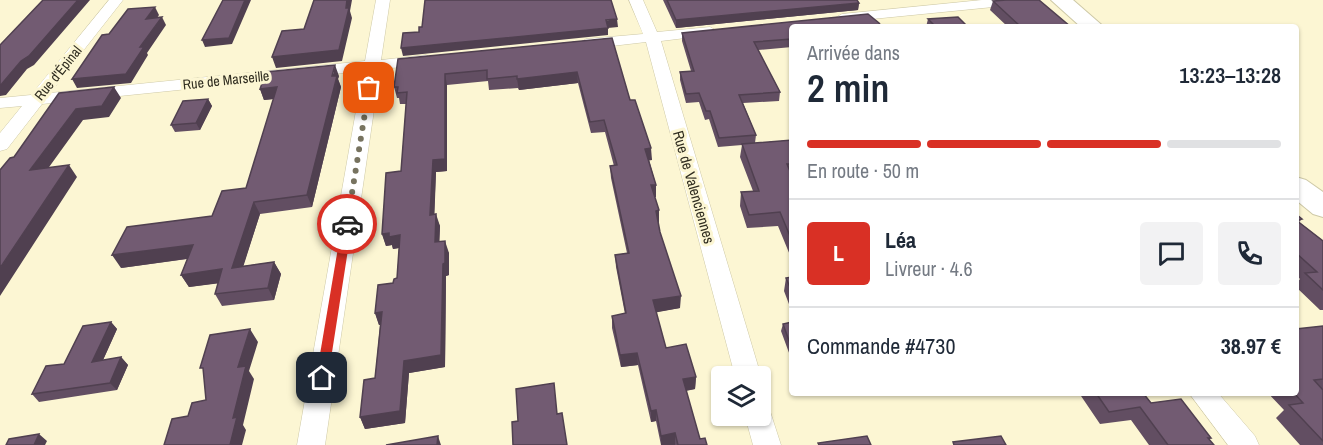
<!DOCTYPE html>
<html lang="fr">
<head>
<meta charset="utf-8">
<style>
	body { margin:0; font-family:"Archivo Narrow",sans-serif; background:#f2f2f3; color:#1f2937; height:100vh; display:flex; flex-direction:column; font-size:22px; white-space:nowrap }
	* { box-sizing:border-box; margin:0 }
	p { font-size:20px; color:#747a83 }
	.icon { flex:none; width:33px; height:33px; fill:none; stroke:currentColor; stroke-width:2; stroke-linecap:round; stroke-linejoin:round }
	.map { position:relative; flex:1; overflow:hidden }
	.sheet { position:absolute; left:789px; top:24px; width:510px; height:372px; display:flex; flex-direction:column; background:#fff; border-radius:6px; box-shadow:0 2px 4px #0004 }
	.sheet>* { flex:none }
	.buttons { position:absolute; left:711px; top:366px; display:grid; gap:12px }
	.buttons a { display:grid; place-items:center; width:60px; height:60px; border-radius:6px; background:#fff; box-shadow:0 2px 4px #0004; font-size:30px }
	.pin { position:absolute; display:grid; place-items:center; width:51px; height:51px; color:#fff; margin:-26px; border-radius:12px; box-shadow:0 3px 9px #0006 }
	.courier { position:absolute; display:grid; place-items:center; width:60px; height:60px; margin:-30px; border:4px solid #d93025; border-radius:50%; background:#fff; color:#222; box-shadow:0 2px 8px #0007 }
	.head em { font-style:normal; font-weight:600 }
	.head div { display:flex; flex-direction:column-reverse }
	.head { display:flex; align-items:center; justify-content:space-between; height:102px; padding:0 18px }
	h1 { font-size:39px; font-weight:600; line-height:45px }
	.bar { display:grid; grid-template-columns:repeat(4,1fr); gap:9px 6px; align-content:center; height:72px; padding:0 18px }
	.bar i { height:8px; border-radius:4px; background:#e0e1e3 }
	.bar .active { background:#d93025 }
	.bar p { grid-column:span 4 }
	.line { display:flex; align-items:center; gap:15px; padding:0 18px; border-top:2px solid #e0e1e3 }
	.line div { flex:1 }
	.round { display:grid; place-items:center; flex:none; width:63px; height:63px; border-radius:6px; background:#f2f2f3 }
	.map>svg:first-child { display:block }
</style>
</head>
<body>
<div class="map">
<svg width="1323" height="445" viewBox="0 0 1323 445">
	<rect width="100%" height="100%" fill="#fcf6d3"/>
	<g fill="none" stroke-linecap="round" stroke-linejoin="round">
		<g stroke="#cec9a7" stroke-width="1">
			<path id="street" d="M109,0H123L50,93L365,61L376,0H390L381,60L426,55L434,60L426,65L380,69L325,445H297L363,71L42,104L7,149L0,151V133L22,106L0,108V98L31,95Z
				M629,0H643L657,32L710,27L717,31L710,35L661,41L761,376L760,377L735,376L646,42L586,49L578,44L586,39L643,34Z
				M982,0H1031L1024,4L842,22L835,18L842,14Z
				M1189,393H1218L1255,436L1259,445H1228Z
				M760,405L769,408L781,445H753L745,416H760Z"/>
		</g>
		<g stroke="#cec9a7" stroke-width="2">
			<path id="secondary" d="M1051,0H1073L1104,27H1081Z
				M1296,177L1306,180L1323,192V217L1313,214L1296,200Z"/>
		</g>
		<use href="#street" fill="#fff" fill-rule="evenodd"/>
		<use href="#secondary" fill="#fff" fill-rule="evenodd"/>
	</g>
	<path fill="#624e62" d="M663,0H704L859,3L858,10L676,28Z
		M993,1L1071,27H1008L990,10Z
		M928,19L968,27H926Z
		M792,27V47L758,50L780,92L779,101L743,103L756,135L755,143L792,140V260L778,226L747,228L740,206L741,192L753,191L740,157L742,145L718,147L709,119L705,120L699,102L686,103L680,80V72L691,71L682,41V33Z
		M612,38L630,100L652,160H649L656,185V197H655L659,210V222H658L660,232L680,308L656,312L666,348L696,377L695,389L686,391L700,439L707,445H661L656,421L651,422L638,365L621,367L612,328V316L625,314L616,267L615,255L627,253L611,178L610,166H614L605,132L591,133L578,83L519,90L518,88L489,90L488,81L447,85V171L436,172L434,214L440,226L439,242L449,253V275L446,276L445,367L409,373L405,423L365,429L360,417L375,378L380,325H379L375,313L397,278L399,248L393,249L392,245L386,246L382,234L401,171L406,104H400L399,98H397L394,87L398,59Z
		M339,76L338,79L341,87L312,207L260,214L243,266L274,262L281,274L274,300L222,306L215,294L218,283L189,287L181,275L187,259L121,268L212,216L246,188L274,99L264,100L260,89Z
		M208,99L212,106L200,130L175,132L171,125Z
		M1296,214L1302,219L1299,222L1323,241V310H1320L1296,287V284L1300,279L1296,275Z
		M792,277V312L784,291L786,278Z
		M111,322L117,329L103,360L121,357L128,365L117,390L39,402L32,394L64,364Z
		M792,322V361L781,331L783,324Z
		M1323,326V445H1300L1276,418L1284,410L1268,393H1296Z
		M1079,393H1143L1151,403L1211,438L1209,440L1214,445H1149L1131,420L1100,424Z"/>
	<path fill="#504050" d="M78,0H90L34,65L27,69L6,95L0,96V86L21,61Z
		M245,0H251L232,44L205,47L202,40Z
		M347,0H352L350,11L352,18L342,61L276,68L272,57L346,8Z
		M859,3L858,10L676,28V20Z
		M155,7L159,15L151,27L146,19Z
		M162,17L166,25L147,53L148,55L131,83L77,88L72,79L140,47Z
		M617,19L618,27L608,28V35L403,56L401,48Z
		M335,65L339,76L338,79L341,87L312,207L307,195Z
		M577,72L578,83L519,90L517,79Z
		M445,74L447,85V171L436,172L434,227L430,215L433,160Z
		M114,87L121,98L109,117L83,120L39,181L30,170L76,109Z
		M277,87L282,98L264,100L260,89Z
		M208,99L212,106L200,130L196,123Z
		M651,148L652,160L646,161L645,149Z
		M69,165L77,177L0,296V268Z
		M651,185H656V197H652Z
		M254,202L260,214L239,280L232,268Z
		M659,210V222L656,223V211Z
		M436,214L440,226L439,254L435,242Z
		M389,233L400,235L404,247L393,249L392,245L386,246L382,234Z
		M445,241L449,253V275L446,276L445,367L409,373L405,423L365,429L360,417L404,361L443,264Z
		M193,245L200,257L121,268L112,255Z
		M274,262L281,274L274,300L268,288Z
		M222,269L229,282L189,287L181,275Z
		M681,296L680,308L653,313V300Z
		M382,312L387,324L379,325L375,313Z
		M111,322L117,329L99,369L92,362Z
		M250,329L258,342L249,371L254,379L243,425L246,430L242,445H230L238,367Z
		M637,353L638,365L621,367L620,355Z
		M121,357L128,365L117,390L110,383Z
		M696,377L695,389L683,391V379Z
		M656,410V421L651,422V411Z
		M675,433V445H661V436Z
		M39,434L47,441L45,445H34Z
		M438,436L441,445H437Z"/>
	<path fill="#725b72" stroke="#504050" stroke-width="1.5" d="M43,0H78L29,56L21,61L0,86V45Z
		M223,0H245L229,38L202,40Z
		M314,0H347L346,8H349L339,50L272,57L282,31L304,29Z
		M425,0H611L617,19L606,20L608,28L401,48L403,33L419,32V27H422Z
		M667,0H857L859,3L676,20Z
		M1007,0H1039L1071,27H1021L993,1Z
		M155,7L146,19L162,17L140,47H144L126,74L72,79L102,35L109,34L128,9Z
		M868,14L879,23L882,27H792V39L754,42L780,92L739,95L756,135L719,138L710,111H706L699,93L686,94L680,72L694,71L682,33Z
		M958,17L968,27H936L928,19Z
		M612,38L630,100H635L651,148L645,149L656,185H651L659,210L656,211L660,232L681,296L653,300L666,348L686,344L696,377L683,379L700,439L705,438L707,445H678L675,433L661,436L656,410L651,411L637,353L620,355L612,316L626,313L615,255L629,253L610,166L617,165L604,120L590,122L577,72L517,79V76L487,79V70L445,74V159L433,160L430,215L436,214L435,242L445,241V263L443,264L441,355L404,361L400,411L360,417L364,380L375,378L382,312L375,313L378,285L393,283L394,279L397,278L400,235L389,237V233L382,234L386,173L401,171L407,92L397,93L398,87H394L398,59Z
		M335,65L332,76H337L307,195L254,202L232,268L274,262L268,288L215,294L222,269L181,275L193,245L112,255L127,227L212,216L222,191L246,188L277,87L260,89L266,72Z
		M114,87L102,106L76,109L30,170L69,165L0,268V170L10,158L14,157L59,93Z
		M208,99L196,123L171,125L183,101Z
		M792,140V164H787L792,176V241L780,212L749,215L741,192L759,191L742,144Z
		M1296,214L1302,219L1296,220L1323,241V290L1305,273L1317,272L1296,253Z
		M792,277V292L786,278Z
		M111,322L92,362L121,357L110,383L32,394L46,366L64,364L83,326Z
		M792,322V349L783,324Z
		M1323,326V379L1314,380L1323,390V441L1289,405L1303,403L1294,393H1296V329Z
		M250,329L238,367L246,366L233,418L237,417L230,445H164L172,419L188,416L192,403L206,400L203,368H200L210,335Z
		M554,383L557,414L562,413L567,445H513L512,422L518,421L516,389Z
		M1096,393H1143L1151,403L1181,399L1211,438H1208L1214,445H1168L1140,407L1109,412Z
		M39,434L34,445H6L9,439Z
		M438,436L437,445H386Z
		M867,436L871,445H819L818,443Z
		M1001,436L1006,445H954L953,442Z"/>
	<path fill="#d93025" d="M347,220L352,224L328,378L322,383L316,378L342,224Z"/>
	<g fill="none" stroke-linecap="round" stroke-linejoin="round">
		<path stroke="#77735f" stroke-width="6" stroke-dasharray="0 10.8" d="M347,224L369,88"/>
	</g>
	<g text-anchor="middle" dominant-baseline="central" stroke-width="6" stroke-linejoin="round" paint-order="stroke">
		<g font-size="14" fill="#302d20" stroke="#fcf6d3">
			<text transform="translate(58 73) rotate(-51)">Rue d'Épinal</text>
			<text transform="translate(226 80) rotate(-6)">Rue de Marseille</text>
		</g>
		<g font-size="15" fill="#302d20" stroke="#fcf6d3">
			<text transform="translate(694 187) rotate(74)">Rue de Valenciennes</text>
		</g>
	</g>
</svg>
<div class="buttons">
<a><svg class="icon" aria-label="layers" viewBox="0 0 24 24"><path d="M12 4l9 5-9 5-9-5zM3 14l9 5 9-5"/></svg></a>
</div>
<div class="pin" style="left:369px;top:88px;background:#ea580c"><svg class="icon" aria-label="bag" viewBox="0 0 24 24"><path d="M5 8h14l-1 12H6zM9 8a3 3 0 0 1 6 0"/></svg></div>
<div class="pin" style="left:322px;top:378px;background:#1f2937"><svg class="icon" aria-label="home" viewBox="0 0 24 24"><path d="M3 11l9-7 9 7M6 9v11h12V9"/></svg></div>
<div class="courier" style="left:347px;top:224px"><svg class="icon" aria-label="car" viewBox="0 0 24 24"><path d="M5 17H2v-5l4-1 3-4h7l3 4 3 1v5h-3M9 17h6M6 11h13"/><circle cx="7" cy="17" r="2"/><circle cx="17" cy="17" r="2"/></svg></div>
<section class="sheet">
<div class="head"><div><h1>2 min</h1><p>Arrivée dans</p></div><em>13:23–13:28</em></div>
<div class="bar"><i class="active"></i><i class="active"></i><i class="active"></i><i></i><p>En route · 50 m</p></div>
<div class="line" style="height:108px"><b class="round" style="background:#d93025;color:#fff">L</b><div><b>Léa</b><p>Livreur · 4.6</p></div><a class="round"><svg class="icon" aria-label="chat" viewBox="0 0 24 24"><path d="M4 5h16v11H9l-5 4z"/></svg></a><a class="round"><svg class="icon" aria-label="phone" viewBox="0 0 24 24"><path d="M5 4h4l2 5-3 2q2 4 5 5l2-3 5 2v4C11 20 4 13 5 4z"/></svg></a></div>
<div class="line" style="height:78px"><div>Commande #4730</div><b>38.97 €</b></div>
</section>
</div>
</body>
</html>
